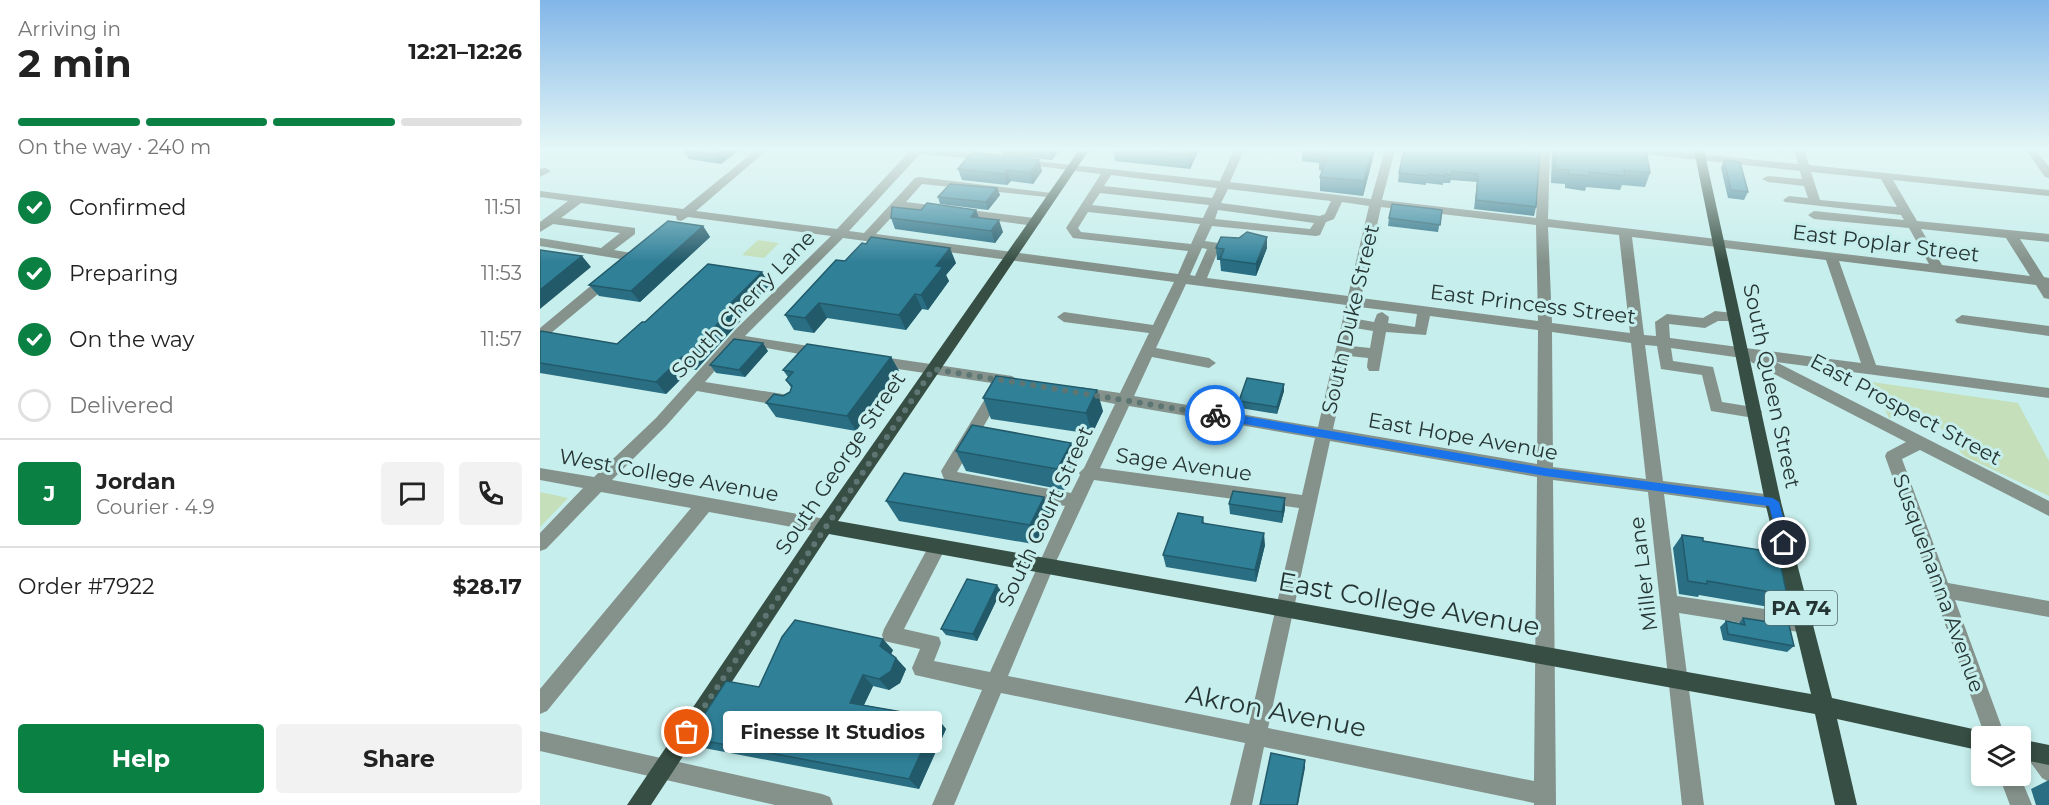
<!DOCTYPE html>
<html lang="en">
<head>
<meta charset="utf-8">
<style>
	body { margin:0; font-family:Montserrat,sans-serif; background:#f2f2f2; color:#222; height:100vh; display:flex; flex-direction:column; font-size:22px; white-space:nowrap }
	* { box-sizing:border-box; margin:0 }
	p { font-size:20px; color:#767676 }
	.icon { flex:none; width:33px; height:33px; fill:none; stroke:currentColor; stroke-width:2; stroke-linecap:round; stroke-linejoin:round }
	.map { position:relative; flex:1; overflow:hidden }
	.sheet { display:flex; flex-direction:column; background:#fff; width:540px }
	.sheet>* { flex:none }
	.controls { position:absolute; left:1431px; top:726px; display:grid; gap:12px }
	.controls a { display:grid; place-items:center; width:60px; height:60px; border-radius:6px; background:#fff; box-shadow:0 3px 9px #0003; font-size:30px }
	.pin { position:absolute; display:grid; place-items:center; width:51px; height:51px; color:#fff; margin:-26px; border:3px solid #fff; border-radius:50%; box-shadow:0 2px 6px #0007 }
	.courier { position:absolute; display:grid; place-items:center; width:60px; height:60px; margin:-30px; border:4px solid #1a73e8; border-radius:50%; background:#fff; color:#222; box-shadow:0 2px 8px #0007 }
	.bubble { position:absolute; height:42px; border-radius:6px; background:#fff; box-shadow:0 3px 9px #0003; font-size:20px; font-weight:700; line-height:42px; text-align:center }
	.head em { font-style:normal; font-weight:700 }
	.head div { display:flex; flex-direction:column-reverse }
	.head { display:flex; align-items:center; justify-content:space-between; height:102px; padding:0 18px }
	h1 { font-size:39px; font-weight:700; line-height:45px }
	.bar { display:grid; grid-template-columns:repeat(4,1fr); gap:9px 6px; align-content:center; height:72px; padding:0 18px }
	.bar i { height:8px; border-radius:4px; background:#e0e0e0 }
	.bar .on { background:#0b8043 }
	.bar p { grid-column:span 4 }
	.line { display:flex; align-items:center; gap:15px; padding:0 18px; border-top:2px solid #e0e0e0 }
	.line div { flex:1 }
	.round { display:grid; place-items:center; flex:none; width:63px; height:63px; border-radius:6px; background:#f2f2f2 }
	ol { padding:0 18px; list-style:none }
	li { display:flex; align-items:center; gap:18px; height:66px }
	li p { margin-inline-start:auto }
	li .icon { padding:6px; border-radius:50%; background:#0b8043; color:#fff; stroke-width:4 }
	li:last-child { color:#767676 }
	li i { width:33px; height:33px; border:3px solid #e0e0e0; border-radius:50% }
	.primary-button { display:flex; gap:12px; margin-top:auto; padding:12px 18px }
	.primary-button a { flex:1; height:69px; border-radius:6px; background:#0b8043; color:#fff; font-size:24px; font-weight:700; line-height:69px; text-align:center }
	.primary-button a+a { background:#f2f2f2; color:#222 }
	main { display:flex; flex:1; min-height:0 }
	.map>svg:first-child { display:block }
</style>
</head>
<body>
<main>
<section class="sheet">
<div class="head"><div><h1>2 min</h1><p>Arriving in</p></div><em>12:21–12:26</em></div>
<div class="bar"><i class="on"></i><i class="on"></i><i class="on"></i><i></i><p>On the way · 240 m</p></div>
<ol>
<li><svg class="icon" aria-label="check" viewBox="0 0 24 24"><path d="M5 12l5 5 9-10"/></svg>Confirmed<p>11:51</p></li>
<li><svg class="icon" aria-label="check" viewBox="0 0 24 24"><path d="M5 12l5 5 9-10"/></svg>Preparing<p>11:53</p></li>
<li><svg class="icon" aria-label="check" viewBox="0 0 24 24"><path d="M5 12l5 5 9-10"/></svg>On the way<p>11:57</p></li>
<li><i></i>Delivered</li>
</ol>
<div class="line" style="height:108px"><b class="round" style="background:#0b8043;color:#fff">J</b><div><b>Jordan</b><p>Courier · 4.9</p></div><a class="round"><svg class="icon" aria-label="chat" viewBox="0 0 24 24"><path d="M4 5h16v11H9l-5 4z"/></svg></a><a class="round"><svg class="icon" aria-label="phone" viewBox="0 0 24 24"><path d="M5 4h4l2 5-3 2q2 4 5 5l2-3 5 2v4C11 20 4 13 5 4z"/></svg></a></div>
<div class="line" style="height:78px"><div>Order #7922</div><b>$28.17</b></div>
<div class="primary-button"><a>Help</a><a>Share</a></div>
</section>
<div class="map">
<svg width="1509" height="805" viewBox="0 0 1509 805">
	<rect width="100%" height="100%" fill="#c6eeec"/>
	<path fill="#c4dfb9" d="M218,240L239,243L224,258L202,255Z
		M1332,382L1478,403L1509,461V496L1426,457C1417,450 1416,444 1409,435C1396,420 1367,418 1349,418Z
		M0,492L28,498L0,527Z"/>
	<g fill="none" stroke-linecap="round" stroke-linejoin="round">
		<path fill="#84928b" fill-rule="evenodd" d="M216,150H227L156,211L297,229L371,150H403L448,155L452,156V160L380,154L309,231L324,233L375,178L379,177L512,193L516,194V198L382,184L366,202L495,218L501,222L495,226L360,208L336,234L638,274L648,251L533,238L526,228L561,174L481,164L477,163V159L680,181L694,150H704L690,182L831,199L845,150H855L842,200L996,218L1000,150H1010L1008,219L1389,264L1369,228L1274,219L1268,215L1274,211L1364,220L1361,215L1245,202L1243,200L1249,196L1268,198L1264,186L1228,182L1222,179L1228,176L1262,179L1260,171L1094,153L1089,150H1123L1258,164L1254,150H1264L1269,165L1509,190V196L1353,180L1377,221L1509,234V242L1480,239L1504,277L1509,278V299L1504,298L1496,285L1299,261L1336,365L1509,388V398L1236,362L1509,501V516L1380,450L1362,459L1408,583L1509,601V617L1415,600L1465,736H1445L1345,456L1347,452L1366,442L1211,362L1209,359L1131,348L1133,361L1173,367L1182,402L1219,408L1222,412L1219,416L1214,418L1171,411L1162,375L1121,369L1117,346L1105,345L1123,481L1233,495L1239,497L1241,502L1239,507L1233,509L1124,494L1137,596L1265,615L1272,618L1274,624L1272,630L1265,633L1139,613L1164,805H1142L1108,492L1013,480L1016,805H994V803L724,747L712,805H690L705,743L461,693L414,805H392L442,690L375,675L372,668L380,649L344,641L342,635L344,629L391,542L397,540L403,542L406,547L364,629L399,637L401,643L394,661L450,672L525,506L411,484L405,482L401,471L451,389H461L463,393L417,472L531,493L540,475L539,473L544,468L575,404L535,396L533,392L535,388L540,387L580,393L609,333L524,322L517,317L524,312L613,325L634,282L303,238L205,336L282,348L287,349L289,353L287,357L282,358L199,343L165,382L249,395L254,397L256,401L254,405L249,407L157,391L126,426L72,480L285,519L291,521L294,526L291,531L285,533L169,512L7,711L0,714V689L151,508L61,492L6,549L0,551V533L43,488L0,480V468L54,477L116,418L196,329L291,236L148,217L141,221L137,220L136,216L41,203L21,218L95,228V234L74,250L97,254L99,257L93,261L0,246V238L61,248L80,233L13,224L0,232V222L28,201L0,197V191L143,209ZM1271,172L1341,179L1357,207L1280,200ZM571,175L677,188L672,198L564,186ZM688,189L791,201L785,214L780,216L681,203ZM560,193L669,205L663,218L552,205ZM802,202L829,206L808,296L667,278L680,246L678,243L665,241L672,226L776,236L780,235L786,222L794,219ZM841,207L996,225L998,321L821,298ZM678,210L774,223L770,229L675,219ZM548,212L660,224L651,244L541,232L538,228ZM1008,227L1079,235L1090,333L1012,323ZM1381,229L1466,238L1490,276L1402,265ZM1092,237L1286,260L1321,363L1130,338L1129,324L1165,328L1178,321H1198L1200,318L1193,313L1175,311L1163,318L1127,314L1115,322L1116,336L1104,335ZM662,248L667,249L655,276L650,275ZM646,284L806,305L778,427L594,396L612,357L669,368L676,363L669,358L616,348ZM819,307L877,314L875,327L848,323L849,317L842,312L837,314L834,322L817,319ZM890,316L998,330L997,464L793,429L809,356L828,358L827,367L829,371H839L846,332L886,335ZM815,328L833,331L830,348L811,346ZM1012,332L1091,343L1106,479L1013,467ZM589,406L775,438L762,495L560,468ZM790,441L997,477L994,781L728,728ZM554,480L759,508L709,724L468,676L514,566Z
			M1486,150H1496L1509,167V178L1505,177Z
			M5,168L11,171L0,177V169Z
			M70,273L75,274L76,277L75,280L5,338L0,340V328L65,274Z
			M1422,315L1509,326V336L1417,323L1415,320Z
			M336,356L472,376L479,381L472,386L331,365L329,361L331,357Z
			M0,731L282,794L290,797L293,805H235L0,751Z
			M1493,742L1500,745L1509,755V782L1502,778L1483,752L1486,745Z
			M1459,776H1480L1492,805H1470Z"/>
		<path fill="#364e43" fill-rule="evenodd" d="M539,150H549L298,521L1271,694L1225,502L1154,150H1164L1241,502L1292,698L1442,731L1450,736H1442V751L1297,719L1317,805H1295L1275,714L289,534L111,805H87L279,521Z
			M1480,739L1509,745V765L1480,759Z"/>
	</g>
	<path fill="#296e83" d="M143,150H199L181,164L149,159Z
		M460,150H519L512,160L462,155Z
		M573,150H659L650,169L575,161Z
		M762,150H835L823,196L780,191V177L782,171L779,170V163L762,161Z
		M1000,150L996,207L994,216L934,209L937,182L911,180L910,183H903V185L886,183V185L858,182L859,173Z
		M1012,150H1106L1110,173L1105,187L1082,185L1080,190L1046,187L1045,191L1025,188V184L1011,183Z
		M1184,160L1208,192L1204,200L1188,198L1181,168Z
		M418,169L502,171L493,184L471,181L467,185L422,180Z
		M457,188L460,195L448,210L400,204L398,197Z
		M381,210H436L439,218L463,232L455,243L355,229L351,218Z
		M902,210L898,232L848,226L849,218Z
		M163,226L170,237L100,302L59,296L49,285Z
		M727,237V248L716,276L681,271L680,260H677L676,248L699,238Z
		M305,261L416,263L406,275L409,281L388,310L382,309L366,330L287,318L274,333L254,330L245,315Z
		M230,285L200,315L203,318L156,370L151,369L126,394L0,373V332L77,344L105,322Z
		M228,351L205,377L176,373L170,365Z
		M351,357L359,371L316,431L236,417L226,403L250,392L252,389L246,380L248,377L243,370Z
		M744,384V391L737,414L700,408L699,401Z
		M443,398L563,411L552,434L451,419Z
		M531,443L537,464L524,490L426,471L416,451Z
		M346,501L512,517L499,545L359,521Z
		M689,504L745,509L742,523L690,514Z
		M663,517L664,523L725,545L716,582L626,567L623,555Z
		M1142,535L1163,541L1247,595L1235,608L1159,595L1158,597L1139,594L1133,548Z
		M461,591L437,641L406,635L401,629Z
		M1203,618L1254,646L1247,652L1183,640L1180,627L1186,621L1199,623Z
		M353,650L351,654L356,658L366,669L360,683L349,690L333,686L324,705L397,718L406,729L379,789L164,748L149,738L219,687Z
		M1509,780V805H1496L1491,789Z"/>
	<path fill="#225a6a" d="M183,150H199L181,164L176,155Z
		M509,150H519L512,160Z
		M651,150H659L650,169L648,155Z
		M832,150H835L823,196L824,181Z
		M499,160L502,171L493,184L490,173Z
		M467,170L471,181L467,185L464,174Z
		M457,188L460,195L448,210L446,202Z
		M436,210L440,221L431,217Z
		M459,220L463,232L455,243L451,231Z
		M163,226L170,237L100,302L91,291Z
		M727,237V248L716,276V264Z
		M410,248L416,263L406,275L409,281L388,310L381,295L396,266Z
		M42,256L51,267L0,309V290Z
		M222,272L230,285L200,315L203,318L156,370L147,357L189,305Z
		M375,294L382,309L366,330L359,315Z
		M279,303L287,318L274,333L265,318Z
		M223,343L228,351L205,377L199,370Z
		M142,357L151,369L126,394L116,382Z
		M351,357L359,371L316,431L307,416Z
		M744,384V391L737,414V407Z
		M557,390L563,411L552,434L546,413Z
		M531,443L537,464L524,490L517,469Z
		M504,497L512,517L499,545L490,525Z
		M745,498V509L742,523V512Z
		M724,533L725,545L716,582L715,570Z
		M457,585L461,591L437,641L433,634Z
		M343,639L353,650L349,658L340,646Z
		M356,658L366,669L360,683L349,690L339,679Z
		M323,675L333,686L320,713L310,703Z
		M397,718L406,729L379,789L369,779Z
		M765,760V768L758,805H757Z"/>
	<path fill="#308098" stroke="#225a6a" stroke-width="1.5" d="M143,150H183L176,155Z
		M602,150H651L648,155Z
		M781,150H832L824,181L780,177L787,157L779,156Z
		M864,150H1000L996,207L936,200L938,174L912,171L911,175L904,174V176L888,174L887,176L859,173Z
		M1016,150H1106L1110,173L1084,170L1085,176L1049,172V176L1029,174V170L1015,169Z
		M432,152L499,160L490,173L467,170L464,174L418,169Z
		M1184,160L1200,162L1208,192L1191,190Z
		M410,184L457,188L446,202L398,197Z
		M387,203L436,210L431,217L459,220L451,231L351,218L352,207L381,210Z
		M852,204L902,210L900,225L849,218Z
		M128,221L163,226L91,291L49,285Z
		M707,232L727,237L716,264L680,259L684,249L676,248L681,237L699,238Z
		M331,237L410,248L396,266L403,267L381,295L375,294L359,315L279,303L265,318L245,315L296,260L305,261L322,243L326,244Z
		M0,250L42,256L0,290Z
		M168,264L222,272L189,305L194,306L147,357H142L116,382L0,363V332L1,331L77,344L102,322H105Z
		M194,339L223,343L199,370L170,365Z
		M267,344L351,357L307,416L226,403L234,394L243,396L250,392L252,386L246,380L253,372L243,370Z
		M456,376L557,390L546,413L443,398Z
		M707,378L744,384L737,407L699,401Z
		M432,425L531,443L517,469L416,451Z
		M364,473L504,497L490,525L346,501Z
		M693,491L745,498L742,512L689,504Z
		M638,513L663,517L662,523L724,533L715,570L623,555Z
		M1142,535L1163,538V541L1238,553L1247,595L1167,581V584L1148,581Z
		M427,579L457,585L433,634L401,629Z
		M1203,618L1249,625L1254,646L1188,634L1186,621L1205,625Z
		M255,620L343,639L340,646L356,658L351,671L339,679L323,675L310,703L397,718L369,779L149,738L186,681L219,687L242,637Z
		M731,753L765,760L757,805H720Z"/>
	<linearGradient id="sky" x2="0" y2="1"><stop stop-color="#82b6e8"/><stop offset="0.57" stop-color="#e5f7f6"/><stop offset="1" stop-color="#e5f7f6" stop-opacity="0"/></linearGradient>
	<rect width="1509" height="262" fill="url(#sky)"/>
	<path fill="#1a73e8" d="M675,411L1005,468L1233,498L1239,502L1250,543L1244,547L1240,546L1229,506L1005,476L675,419L671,415Z"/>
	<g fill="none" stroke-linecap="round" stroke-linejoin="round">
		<path stroke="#5d7674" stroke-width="6" stroke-dasharray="0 10.8" d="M147,732L393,369L675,415"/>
	</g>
	<g text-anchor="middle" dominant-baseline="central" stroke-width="6" stroke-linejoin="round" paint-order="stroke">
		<rect fill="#c6eeec" stroke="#556c6b" stroke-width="1.5" x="1225" y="591" width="72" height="34" rx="4.5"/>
		<g font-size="20" font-weight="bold" fill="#253534">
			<text x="1261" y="608">PA 74</text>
		</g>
		<g font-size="21" fill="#253534" stroke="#c6eeec">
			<text transform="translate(1346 243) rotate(7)">East Poplar Street</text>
			<text transform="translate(203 304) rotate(-46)">South Cherry Lane</text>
			<text transform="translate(993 304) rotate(7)">East Princess Street</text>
			<text transform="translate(810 319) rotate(-77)">South Duke Street</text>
			<text transform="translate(1232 386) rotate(78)">South Queen Street</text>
			<text transform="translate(1366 409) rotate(28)">East Prospect Street</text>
			<text transform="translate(923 436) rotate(10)">East Hope Avenue</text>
			<text transform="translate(300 463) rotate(-56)">South George Street</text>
			<text transform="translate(644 464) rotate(8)">Sage Avenue</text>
			<text transform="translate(129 475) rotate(10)">West College Avenue</text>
			<text transform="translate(505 516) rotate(-65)">South Court Street</text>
			<text transform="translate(1103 574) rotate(-97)">Miller Lane</text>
			<text transform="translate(1399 583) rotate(70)">Susquehanna Avenue</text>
		</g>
		<g font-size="26" fill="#253534" stroke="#c6eeec">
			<text transform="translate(869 604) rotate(10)">East College Avenue</text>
			<text transform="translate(736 711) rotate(11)">Akron Avenue</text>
		</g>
	</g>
</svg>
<div class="controls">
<a><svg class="icon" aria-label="layers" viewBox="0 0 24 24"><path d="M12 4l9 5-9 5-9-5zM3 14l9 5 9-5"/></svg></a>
</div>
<div class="pin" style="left:147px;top:732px;background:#ea580c"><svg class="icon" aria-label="bag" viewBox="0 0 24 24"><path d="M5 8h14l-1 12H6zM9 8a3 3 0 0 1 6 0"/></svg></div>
<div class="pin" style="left:1244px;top:543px;background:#1f2937"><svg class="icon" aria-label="home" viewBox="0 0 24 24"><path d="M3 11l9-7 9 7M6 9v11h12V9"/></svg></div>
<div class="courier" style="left:675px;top:415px"><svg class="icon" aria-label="bike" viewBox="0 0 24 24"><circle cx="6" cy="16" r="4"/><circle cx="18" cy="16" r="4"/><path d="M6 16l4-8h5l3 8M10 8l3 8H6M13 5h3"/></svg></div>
<div class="bubble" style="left:183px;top:711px;width:219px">Finesse It Studios</div>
</div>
</main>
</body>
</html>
